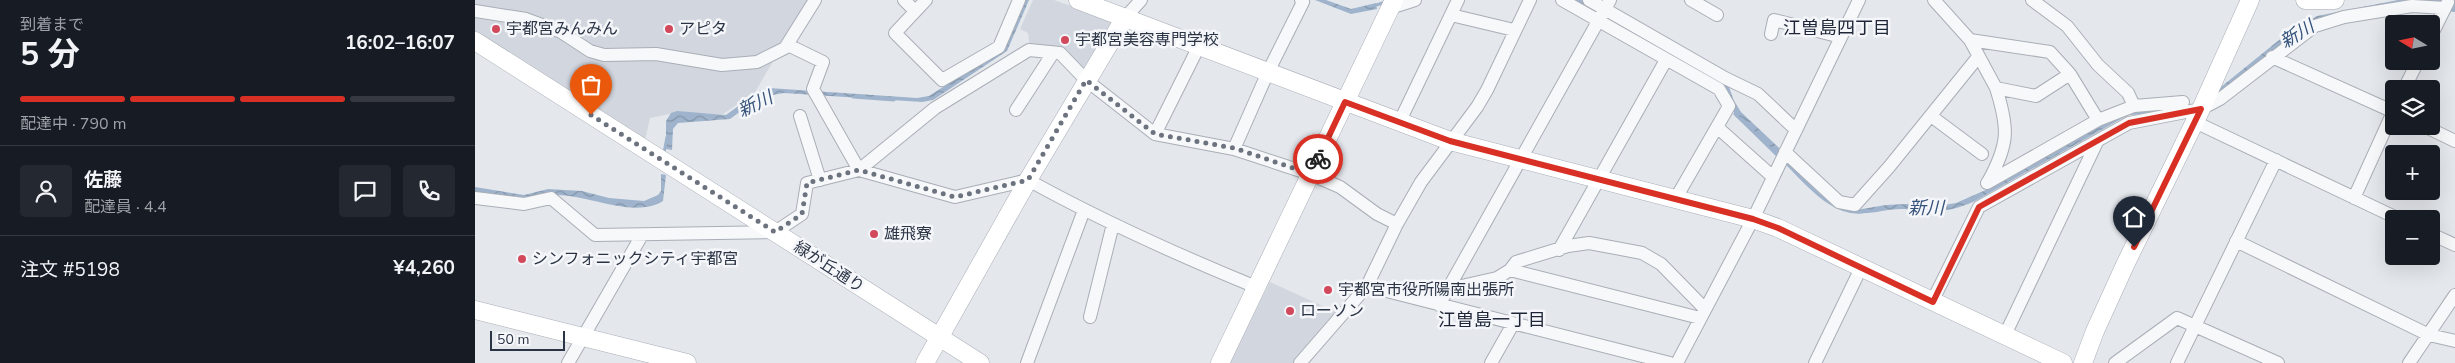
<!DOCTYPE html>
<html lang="ja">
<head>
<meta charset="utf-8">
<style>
	body { margin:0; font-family:"Nunito Sans","Noto Sans JP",sans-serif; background:#242831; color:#f1f3f6; height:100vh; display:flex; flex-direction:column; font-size:19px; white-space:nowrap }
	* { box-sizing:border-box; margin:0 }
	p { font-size:16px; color:#9ea1a6 }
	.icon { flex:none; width:28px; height:28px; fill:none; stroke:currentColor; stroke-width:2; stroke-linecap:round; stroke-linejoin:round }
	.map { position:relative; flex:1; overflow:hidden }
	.side { display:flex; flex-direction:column; background:#171b24; width:475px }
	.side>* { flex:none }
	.needle { width:32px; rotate:280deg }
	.controls { position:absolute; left:1910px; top:15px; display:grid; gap:10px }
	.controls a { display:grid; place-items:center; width:55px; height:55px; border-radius:5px; background:#171b24; box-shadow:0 5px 20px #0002; font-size:25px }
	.scale { position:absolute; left:15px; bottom:12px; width:75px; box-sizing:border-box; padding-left:5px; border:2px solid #2b3445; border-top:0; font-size:14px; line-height:18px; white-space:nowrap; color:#2b3445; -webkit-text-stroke:4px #f4f6f9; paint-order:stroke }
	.pin { position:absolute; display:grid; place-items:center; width:42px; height:42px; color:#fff; margin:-51px -21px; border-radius:50% 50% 50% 0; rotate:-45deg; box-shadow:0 0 5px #0007 }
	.pin .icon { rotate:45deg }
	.courier { position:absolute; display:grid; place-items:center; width:50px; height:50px; margin:-25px; border:4px solid #d93025; border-radius:50%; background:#fff; color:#222; box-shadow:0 1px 6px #0007 }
	.headline em { font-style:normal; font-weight:700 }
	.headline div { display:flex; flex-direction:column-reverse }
	.headline { display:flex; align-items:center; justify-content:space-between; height:85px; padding:0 20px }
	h1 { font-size:32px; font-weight:700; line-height:38px }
	.bar { display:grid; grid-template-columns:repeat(4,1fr); gap:8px 5px; align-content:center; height:60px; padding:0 20px }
	.bar i { height:6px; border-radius:4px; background:#363941 }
	.bar .on { background:#d93025 }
	.bar p { grid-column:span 4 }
	.line { display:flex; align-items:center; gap:12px; padding:0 20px; border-top:1px solid #363941 }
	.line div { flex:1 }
	.round { display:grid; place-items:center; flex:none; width:52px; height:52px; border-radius:5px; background:#242831 }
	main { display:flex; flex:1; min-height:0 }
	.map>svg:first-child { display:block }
</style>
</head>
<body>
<main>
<section class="side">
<div class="headline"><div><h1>5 分</h1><p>到着まで</p></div><em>16:02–16:07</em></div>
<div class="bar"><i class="on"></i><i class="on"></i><i class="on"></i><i></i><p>配達中 · 790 m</p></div>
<div class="line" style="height:90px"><a class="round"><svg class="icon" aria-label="person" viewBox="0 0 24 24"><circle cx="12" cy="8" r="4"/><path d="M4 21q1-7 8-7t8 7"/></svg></a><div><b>佐藤</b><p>配達員 · 4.4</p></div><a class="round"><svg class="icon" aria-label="chat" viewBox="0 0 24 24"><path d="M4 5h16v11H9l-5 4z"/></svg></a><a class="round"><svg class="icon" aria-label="phone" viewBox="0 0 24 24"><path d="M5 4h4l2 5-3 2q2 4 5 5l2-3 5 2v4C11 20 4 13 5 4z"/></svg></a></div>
<div class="line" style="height:65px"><div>注文 #5198</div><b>¥4,260</b></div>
</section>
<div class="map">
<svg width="1980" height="363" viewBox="0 0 1980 363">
	<defs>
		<pattern id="water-waves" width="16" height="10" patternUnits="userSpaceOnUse" patternTransform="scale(1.25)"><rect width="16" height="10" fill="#9fb4cc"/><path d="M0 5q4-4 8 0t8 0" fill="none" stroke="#8293a7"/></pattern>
	</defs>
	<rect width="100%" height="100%" fill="#e4e7ec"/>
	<path fill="#d2d6de" d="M0,0H334L280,92L248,114L199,113L175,118L170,140L0,34Z
		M558,0H579L637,21L610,69L590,51L555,48L553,33L545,29Z
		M795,282L863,313L820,363H755Z"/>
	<path fill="url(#water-waves)" d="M549,0H554L532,51L458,100L447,102L309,93L285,97L255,119L203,123L198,129L197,150L191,149V121L196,113L202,111L251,115L284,91L294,88L442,98L454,96L527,49Z
		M840,0H851L876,9L901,3L902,9L876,14Z
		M1096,0H1106L1253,84L1259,101L1266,112L1353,194L1381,210L1411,205L1431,204L1463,206L1481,203L1513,189L1652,111L1704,108V113L1653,115L1500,201C1469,215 1460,210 1429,209C1411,208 1395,216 1377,212C1351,206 1283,137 1260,116L1257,105Z
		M1923,0H1957V2L1825,32L1800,49L1744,94L1741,91L1809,36L1842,16Z
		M186,174L191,175L188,201C160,219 114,195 82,195L80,193L43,198L0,191V187L49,195L73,189L107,191L134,198L169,201L183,195L186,191Z"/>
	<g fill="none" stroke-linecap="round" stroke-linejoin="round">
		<path stroke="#9fb4cc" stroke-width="3" d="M898,6L911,2
			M378,97L419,100
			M280,100L297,93
			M1260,114L1305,158
			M189,153L192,137
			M1310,162C1331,182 1356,215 1387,212
			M0,191L9,192"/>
		<path stroke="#9fb4cc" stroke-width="18" d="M1958,0L1980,3"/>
		<g stroke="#a9aeb7" stroke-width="14">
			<path id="street" d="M429,0L440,11
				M451,0L420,33L467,80L524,47L544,0
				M1087,0L1244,89L1254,106L1201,198
				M1114,0L1250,78L1283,94L1321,130
				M1216,0L1242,15
				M1459,0L1495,40L1521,88L1561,96L1595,74
				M1557,0L1592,26L1623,65L1653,93L1659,106
				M915,8L940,0
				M0,11L51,19L86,32L115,51L129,55L181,54L247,65L282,62L310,48L340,0
				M976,15L1039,30
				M649,19L666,0
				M1296,34L1299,20L1366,37
				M1956,36L1973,2
				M1495,40L1575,52L1595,74L1623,120
				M313,45L348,62L338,89L384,170L480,197L553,180C627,221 703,255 781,287
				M1797,57L1919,112
				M1929,89L1943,61
				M541,110L578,53
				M325,116L345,180
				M1456,116L1507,154
				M1720,122L1924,219
				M924,123L983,0
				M1949,126L1980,141
				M1242,127L1298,177
				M680,134L724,46
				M759,149L793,72L828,2L826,0
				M1310,152L1364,202L1380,205L1414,167L1503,57
				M1513,182C1534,144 1534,129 1521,88
				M1512,183L1623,120L1659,106L1708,102
				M0,198L49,204L76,198L120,235L300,232L327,214L332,183L384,170L460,108L554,50L585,53L611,80L680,134L759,149L835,174L865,187L902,214L922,224
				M1879,198L1919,110
				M1956,234L1980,245
				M1761,241L1954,335L1980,341
				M1084,250L1191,60
				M1035,270L1225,318
				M892,286L1195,363
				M973,289L1022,278L1035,270L1041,262L1093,246L1114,243L1167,253L1186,264L1230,309
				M1457,302L1504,207L1654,123L1726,109L1745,99L1840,26L1869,17L1937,6L1970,8
				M964,305L1135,0
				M615,317L638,224
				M1530,335L1622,142
				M93,363L167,235
				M552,363L609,210
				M825,363L892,286L922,224L946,182L1002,107L1012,90L1055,0
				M1016,363L1038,324
				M1202,363L1278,219L1384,0
				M1340,363L1386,268
				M1640,363L1702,318L1803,363
				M1702,363L1801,160
				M1934,363L1980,295"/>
		</g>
		<g stroke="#a9aeb7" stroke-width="19">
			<path id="secondary" d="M603,0L975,141L1278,219L1303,228L1588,363
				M1830,0H1860
				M0,41L505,363
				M0,310L212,363
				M450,363L553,180L649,19
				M745,363L919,0
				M1608,363L1620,331L1650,265L1726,109L1775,0"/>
		</g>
		<use href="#street" stroke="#f7f8fa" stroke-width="12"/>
		<use href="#secondary" stroke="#fff" stroke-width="18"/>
	</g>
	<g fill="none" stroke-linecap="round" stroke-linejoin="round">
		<path stroke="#6c737f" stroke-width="5" stroke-dasharray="0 9" d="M116,115L300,232L327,214L332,183L384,170L480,197L553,180L611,80L680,134L759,148L836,174L843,159"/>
		<path stroke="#d93025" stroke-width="6" d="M843,159L870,102L975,141L1278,219L1303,228L1458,302L1504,207L1654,123L1726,109L1659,247"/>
	</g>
	<g fill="#d1495b" stroke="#f4f6f9" stroke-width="2">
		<circle cx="21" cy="29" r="5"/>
		<circle cx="194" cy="29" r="5"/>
		<circle cx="590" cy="40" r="5"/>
		<circle cx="399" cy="234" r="5"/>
		<circle cx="47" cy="259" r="5"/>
		<circle cx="853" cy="290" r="5"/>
		<circle cx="815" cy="311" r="5"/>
	</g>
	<g text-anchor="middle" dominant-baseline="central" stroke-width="5" stroke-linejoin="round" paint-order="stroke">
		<g font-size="16" fill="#2b3445" stroke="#f4f6f9" text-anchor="start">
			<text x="31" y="29">宇都宮みんみん</text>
			<text x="204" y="29">アピタ</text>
			<text x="600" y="40">宇都宮美容専門学校</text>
			<text x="409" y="234">雄飛寮</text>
			<text x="57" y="259">シンフォニックシティ宇都宮</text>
			<text x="863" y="290">宇都宮市役所陽南出張所</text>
			<text x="825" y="311">ローソン</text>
		</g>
		<g font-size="16" fill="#2b3445" stroke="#f4f6f9">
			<text transform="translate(354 267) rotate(33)">緑が丘通り</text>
		</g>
		<g font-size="18" fill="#1d2536" stroke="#f4f6f9">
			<text x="1362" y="28">江曽島四丁目</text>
			<text x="1017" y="320">江曽島一丁目</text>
		</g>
		<g font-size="18" font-style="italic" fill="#34527a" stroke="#f4f6f9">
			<text transform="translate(1822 34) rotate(-31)">新川</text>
			<text transform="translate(280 104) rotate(-26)">新川</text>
			<text x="1451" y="208">新川</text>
		</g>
	</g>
</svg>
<div class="controls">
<a><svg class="needle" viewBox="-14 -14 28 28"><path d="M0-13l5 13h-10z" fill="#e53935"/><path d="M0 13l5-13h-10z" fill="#9ea1a6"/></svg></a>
<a><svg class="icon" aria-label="layers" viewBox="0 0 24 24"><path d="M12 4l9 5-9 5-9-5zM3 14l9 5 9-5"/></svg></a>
<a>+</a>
<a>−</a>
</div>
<div class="scale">50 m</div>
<div class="pin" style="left:116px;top:115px;background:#ea580c"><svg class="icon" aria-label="bag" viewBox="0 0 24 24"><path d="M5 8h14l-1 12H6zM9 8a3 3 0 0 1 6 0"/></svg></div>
<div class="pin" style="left:1659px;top:247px;background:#1f2937"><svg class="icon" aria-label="home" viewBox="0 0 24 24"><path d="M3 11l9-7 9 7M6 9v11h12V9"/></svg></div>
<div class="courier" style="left:843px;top:159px"><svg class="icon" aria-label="bike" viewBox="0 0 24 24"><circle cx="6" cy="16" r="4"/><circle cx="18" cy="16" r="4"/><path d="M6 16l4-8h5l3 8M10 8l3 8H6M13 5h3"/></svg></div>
</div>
</main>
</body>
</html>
